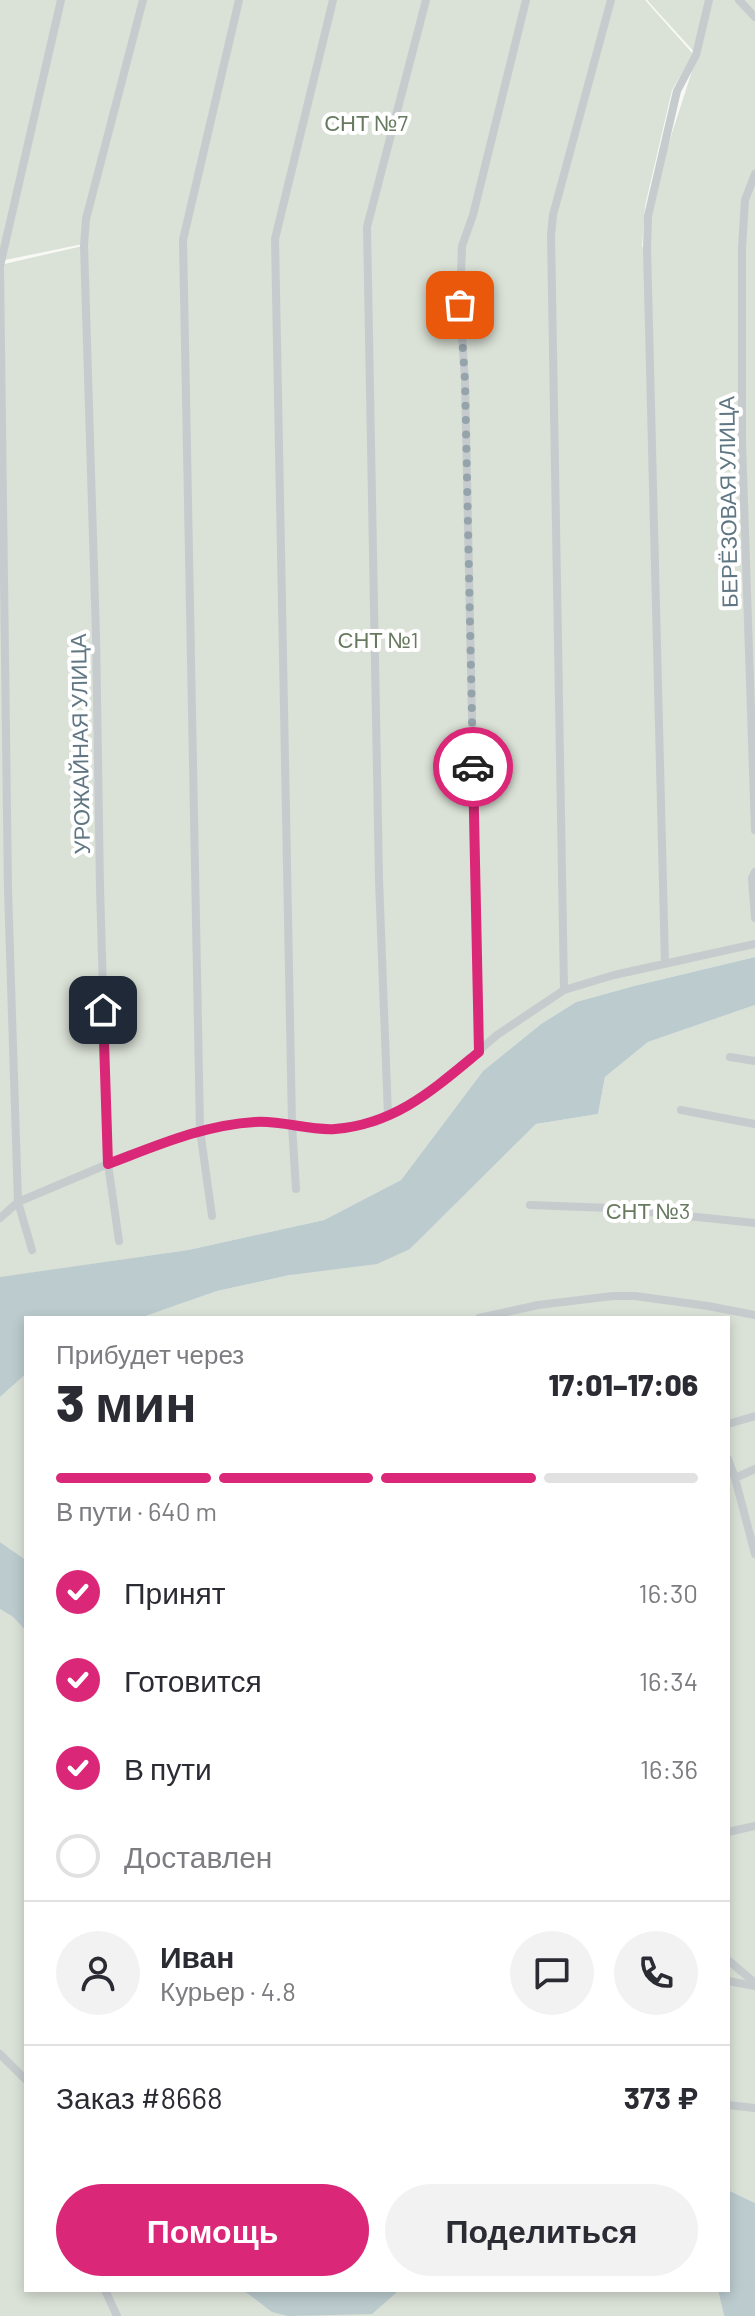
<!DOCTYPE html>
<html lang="ru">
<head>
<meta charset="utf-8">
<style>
	body { margin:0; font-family:Barlow,sans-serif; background:#f2f2f3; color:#2b2b33; height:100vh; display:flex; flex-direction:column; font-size:30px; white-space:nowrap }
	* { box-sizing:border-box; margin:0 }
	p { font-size:26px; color:#7c7c81 }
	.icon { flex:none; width:44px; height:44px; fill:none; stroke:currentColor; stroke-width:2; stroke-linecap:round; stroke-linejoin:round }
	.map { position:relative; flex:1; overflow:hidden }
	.details { position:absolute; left:24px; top:1316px; width:706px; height:976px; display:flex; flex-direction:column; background:#fff; border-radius:0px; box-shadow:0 4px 12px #0003 }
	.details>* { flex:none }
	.pin { position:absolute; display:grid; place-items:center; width:68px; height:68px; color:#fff; margin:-34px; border-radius:16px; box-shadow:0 4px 12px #0006 }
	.courier { position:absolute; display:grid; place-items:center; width:80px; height:80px; margin:-40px; border:6px solid #db2777; border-radius:50%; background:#fff; color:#222; box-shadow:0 2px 10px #0007 }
	.headline em { font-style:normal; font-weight:800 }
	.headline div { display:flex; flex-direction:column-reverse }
	.headline { display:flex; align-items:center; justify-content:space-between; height:136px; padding:0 32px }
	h1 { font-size:52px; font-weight:800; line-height:60px }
	.bar { display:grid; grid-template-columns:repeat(4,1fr); gap:12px 8px; align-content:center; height:96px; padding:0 32px }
	.bar i { height:10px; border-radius:6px; background:#e1e1e2 }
	.bar .active { background:#db2777 }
	.bar p { grid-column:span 4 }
	.line { display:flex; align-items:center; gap:20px; padding:0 32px; border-top:2px solid #e1e1e2 }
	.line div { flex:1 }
	.round { display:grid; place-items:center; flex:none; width:84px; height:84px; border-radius:42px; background:#f2f2f3 }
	ol { padding:0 32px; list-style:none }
	li { display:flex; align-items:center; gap:24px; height:88px }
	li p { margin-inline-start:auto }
	li .icon { padding:8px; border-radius:50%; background:#db2777; color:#fff; stroke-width:4 }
	li:last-child { color:#7c7c81 }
	li i { width:44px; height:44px; border:4px solid #e1e1e2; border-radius:50% }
	.primary-button { display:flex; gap:16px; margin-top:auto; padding:16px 32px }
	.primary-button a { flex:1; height:92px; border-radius:48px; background:#db2777; color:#fff; font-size:32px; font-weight:800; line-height:92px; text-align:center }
	.primary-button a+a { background:#f2f2f3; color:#2b2b33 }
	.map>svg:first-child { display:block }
</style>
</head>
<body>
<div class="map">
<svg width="755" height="2316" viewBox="0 0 755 2316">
	<rect width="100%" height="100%" fill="#f8f8f5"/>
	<path fill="#dae1d6" d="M0,0H645L693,54L672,90L645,206L642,247L648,248C652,182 678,118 697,55L647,0H755V957L634,986L576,1002L541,1024L483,1071L401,1180L324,1220L188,1250L3,1277H0V265L87,245L83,244L0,261Z
		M755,1005V2203L728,2190V1318H140L217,1291L410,1249L536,1124L598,1114L605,1077L648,1042Z
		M26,1374V1560L0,1542V1397Z
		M0,1609L13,1617L26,1631V2290H718L724,2316H0Z"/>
	<path fill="#bbcbce" d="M755,957V1005L648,1042L605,1077L598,1114L536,1124L410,1249L377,1264L290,1275L217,1291L140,1318H26V1374L0,1397V1277L188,1250L324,1220L401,1180L483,1071L541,1024L576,1002L634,986Z
		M0,1542L26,1560V1631L13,1617L0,1609Z
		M728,2190L755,2203V2316H724L718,2290H728Z
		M243,2290H396V2293L372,2314L288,2316L272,2312Z"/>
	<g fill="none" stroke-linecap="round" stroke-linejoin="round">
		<path stroke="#c6cbce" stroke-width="8" d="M739,0L755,17
			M755,174L745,200L742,248V443L755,830
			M0,266L61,0
			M0,269L8,890L18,1202L32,1250
			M755,872L752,878L755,918
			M665,964L647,248L648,216L677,91L696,55L709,0
			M564,990L551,235L553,215L611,0
			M479,1052L465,381L460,305L462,246L473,215L526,0
			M730,1057L755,1061
			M681,1110L755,1124
			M388,1116L379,879L367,227L426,0
			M296,1189L292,1125L275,239L333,0
			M530,1205L610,1208L755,1223
			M212,1216L200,1130L183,240L239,0
			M0,1218L18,1202L108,1164L200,1130L257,1121L333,1129L376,1122L427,1095L497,1035L564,990L614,975L755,944
			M119,1241L108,1164L100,887L96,635L84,245L86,219L143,0
			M479,1318L538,1305L613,1296H635L708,1306L755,1315
			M728,1424L755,1416
			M728,1459L735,1478L755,1554
			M735,1478L755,1469
			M728,1832L755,1826
			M728,1960L755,1983
			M728,1981L755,1986
			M0,2054L26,2080
			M728,2105L755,2108
			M105,2290L117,2316"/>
	</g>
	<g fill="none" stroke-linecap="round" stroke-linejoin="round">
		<path stroke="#95a4ab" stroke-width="8" stroke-dasharray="0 14.4" d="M460,305L465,381L473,767"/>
		<path stroke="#db2777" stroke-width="10" d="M103,1010L108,1164C156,1146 203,1125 255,1122C282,1120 309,1131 335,1129C396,1124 434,1089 479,1052L473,767"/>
	</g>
	<g text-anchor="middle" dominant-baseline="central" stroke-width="8" stroke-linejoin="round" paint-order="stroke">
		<g font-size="22" fill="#677a60" stroke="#fff">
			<text x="366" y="122">СНТ №7</text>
			<text x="378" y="639">СНТ №1</text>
			<text x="648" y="1210">СНТ №3</text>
		</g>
		<g font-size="22" fill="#607783" stroke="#fff">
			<text transform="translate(727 502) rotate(-91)">БЕРЁЗОВАЯ УЛИЦА</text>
			<text transform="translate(79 744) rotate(-91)">УРОЖАЙНАЯ УЛИЦА</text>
		</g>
	</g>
</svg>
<div class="pin" style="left:460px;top:305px;background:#ea580c"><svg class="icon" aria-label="bag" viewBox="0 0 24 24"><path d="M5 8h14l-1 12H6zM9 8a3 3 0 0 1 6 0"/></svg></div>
<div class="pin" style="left:103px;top:1010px;background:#1f2937"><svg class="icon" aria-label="home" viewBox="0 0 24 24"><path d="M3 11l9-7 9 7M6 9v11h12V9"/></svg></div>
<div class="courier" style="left:473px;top:767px"><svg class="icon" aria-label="car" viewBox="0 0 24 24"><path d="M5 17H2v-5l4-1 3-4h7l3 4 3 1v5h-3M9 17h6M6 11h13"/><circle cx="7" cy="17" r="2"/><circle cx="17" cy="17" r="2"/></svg></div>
<section class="details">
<div class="headline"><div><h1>3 мин</h1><p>Прибудет через</p></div><em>17:01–17:06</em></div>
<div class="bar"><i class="active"></i><i class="active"></i><i class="active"></i><i></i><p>В пути · 640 m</p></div>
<ol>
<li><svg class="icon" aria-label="check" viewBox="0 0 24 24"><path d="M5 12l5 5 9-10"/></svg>Принят<p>16:30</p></li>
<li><svg class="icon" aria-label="check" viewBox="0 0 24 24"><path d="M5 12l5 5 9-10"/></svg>Готовится<p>16:34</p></li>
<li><svg class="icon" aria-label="check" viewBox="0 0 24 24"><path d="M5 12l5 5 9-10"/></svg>В пути<p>16:36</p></li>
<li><i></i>Доставлен</li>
</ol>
<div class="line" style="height:144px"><a class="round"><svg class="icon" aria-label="person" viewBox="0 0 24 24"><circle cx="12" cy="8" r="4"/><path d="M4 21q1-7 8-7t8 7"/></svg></a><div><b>Иван</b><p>Курьер · 4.8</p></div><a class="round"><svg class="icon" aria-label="chat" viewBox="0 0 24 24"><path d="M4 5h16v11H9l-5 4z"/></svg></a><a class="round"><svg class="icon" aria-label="phone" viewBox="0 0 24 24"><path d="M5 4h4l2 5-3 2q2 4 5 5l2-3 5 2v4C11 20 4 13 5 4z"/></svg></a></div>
<div class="line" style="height:104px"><div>Заказ #8668</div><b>373 ₽</b></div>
<div class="primary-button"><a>Помощь</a><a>Поделиться</a></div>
</section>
</div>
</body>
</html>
